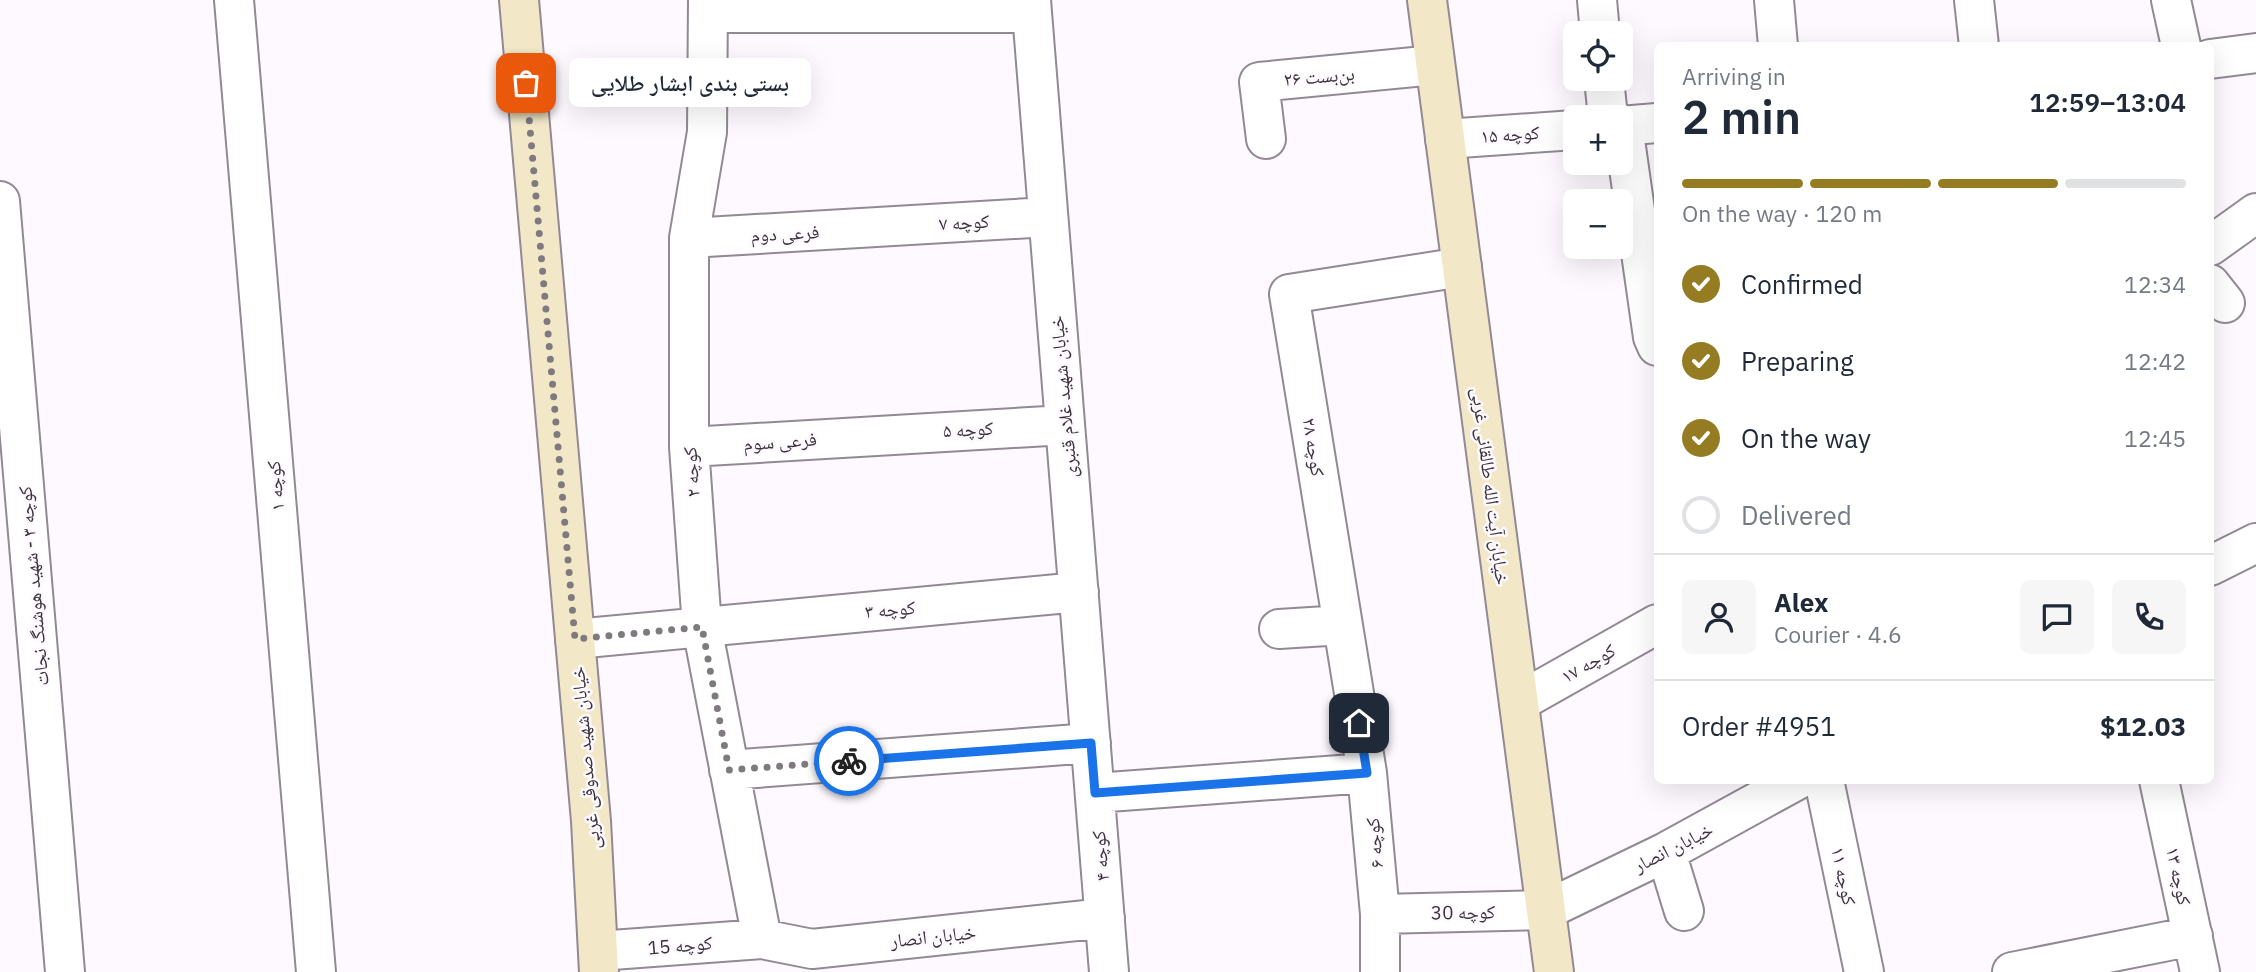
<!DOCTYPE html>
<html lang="en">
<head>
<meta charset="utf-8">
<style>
	body { margin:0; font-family:"IBM Plex Sans","Noto Naskh Arabic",sans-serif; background:#f6f6f7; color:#1f2937; height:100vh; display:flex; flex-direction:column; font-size:26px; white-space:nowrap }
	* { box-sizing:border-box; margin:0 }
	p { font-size:23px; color:#747a83 }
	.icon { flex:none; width:38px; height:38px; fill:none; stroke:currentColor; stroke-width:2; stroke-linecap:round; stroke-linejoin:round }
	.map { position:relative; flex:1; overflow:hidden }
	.drawer { position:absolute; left:1654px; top:42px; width:560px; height:742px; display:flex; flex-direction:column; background:#fff; border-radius:10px; box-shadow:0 7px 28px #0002 }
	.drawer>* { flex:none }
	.buttons { position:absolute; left:1563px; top:21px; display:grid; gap:14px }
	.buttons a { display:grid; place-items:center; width:70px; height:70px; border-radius:10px; background:#fff; box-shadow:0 7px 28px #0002; font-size:35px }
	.pin { position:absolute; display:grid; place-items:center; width:60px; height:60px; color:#fff; margin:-30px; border-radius:14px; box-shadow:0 4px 10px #0006 }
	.courier { position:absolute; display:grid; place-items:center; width:70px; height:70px; margin:-35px; border:5px solid #1a73e8; border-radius:50%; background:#fff; color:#222; box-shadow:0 2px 9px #0007 }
	.bubble { position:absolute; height:49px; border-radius:10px; background:#fff; box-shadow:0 7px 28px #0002; font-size:23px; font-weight:600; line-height:49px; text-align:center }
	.overview em { font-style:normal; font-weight:600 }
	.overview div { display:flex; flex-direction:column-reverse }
	.overview { display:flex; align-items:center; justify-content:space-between; height:119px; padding:0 28px }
	h1 { font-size:46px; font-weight:600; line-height:52px }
	.bar { display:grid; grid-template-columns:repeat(4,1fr); gap:10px 7px; align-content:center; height:84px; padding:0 28px }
	.bar i { height:9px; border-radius:5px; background:#e0e1e3 }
	.bar .active { background:#957b22 }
	.bar p { grid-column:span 4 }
	.line { display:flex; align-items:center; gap:18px; padding:0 28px; border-top:2px solid #e0e1e3 }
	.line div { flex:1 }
	.round { display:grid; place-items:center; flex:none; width:74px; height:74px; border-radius:10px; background:#f6f6f7 }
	ol { padding:0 28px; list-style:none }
	li { display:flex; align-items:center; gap:21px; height:77px }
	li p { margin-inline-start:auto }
	li .icon { padding:7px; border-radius:50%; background:#957b22; color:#fff; stroke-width:4 }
	li:last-child { color:#747a83 }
	li i { width:38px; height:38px; border:4px solid #e0e1e3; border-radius:50% }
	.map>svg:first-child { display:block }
</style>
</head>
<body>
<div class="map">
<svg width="2256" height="972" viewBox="0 0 2256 972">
	<rect width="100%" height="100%" fill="#fef9ff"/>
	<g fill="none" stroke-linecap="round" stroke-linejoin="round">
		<g stroke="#938995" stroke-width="42">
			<path id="street" d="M234,0L316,972
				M708,0L707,132L689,238V447L702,627L762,939
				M1031,0L1109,972
				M1597,0L1600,33
				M1774,0L1778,46
				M1974,0L1979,46
				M2171,0L2181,46
				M709,13H1032
				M2210,59L2256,53
				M1604,79L1608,117
				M1620,126L1657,123
				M1623,126L1653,337L1657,346
				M1266,139L1259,82L1435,65
				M1445,139L1575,130
				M0,201L65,972
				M689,238L1048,217
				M2210,246L2256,213
				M2210,284L2225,303
				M689,447L1065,425
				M2210,566L2256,543
				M1279,629L1343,625
				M575,639L1079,592
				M1519,702L1657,624
				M729,770L1091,743
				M1824,780L1864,972
				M2159,780L2200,972
				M1095,793L1367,773
				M1666,852L1684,911
				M1380,914L1546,910L1666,852L1797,780
				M598,951L762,939L812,949L1105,918
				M1380,972V914L1367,773L1289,294L1462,267
				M2012,972L2193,936"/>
		</g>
		<g stroke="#938995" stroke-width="42">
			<path id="secondary" d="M519,0L591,821L599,972
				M1427,0L1554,972"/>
		</g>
		<use href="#street" stroke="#fff" stroke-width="38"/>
		<use href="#secondary" stroke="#f2e8c8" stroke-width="38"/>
	</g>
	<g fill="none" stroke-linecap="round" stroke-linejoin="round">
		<path stroke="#7f7a7f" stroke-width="7" stroke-dasharray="0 12.6" d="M526,83L575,639L702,627L729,770L849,761"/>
		<path stroke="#1a73e8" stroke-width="9" d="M849,761L1091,743L1095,793L1367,773L1359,723"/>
	</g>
	<g text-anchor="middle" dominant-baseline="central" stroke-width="5" stroke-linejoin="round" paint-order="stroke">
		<g font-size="19" fill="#3a353a" stroke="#fef9ff">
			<text transform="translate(1319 76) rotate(-5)">بن‌بست ۲۶</text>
			<text transform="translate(1510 134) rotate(-4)">کوچه ۱۵</text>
			<text transform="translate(964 222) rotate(-3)">کوچه ۷</text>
			<text transform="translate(785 233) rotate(-3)">فرعی دوم</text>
			<text transform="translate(1063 397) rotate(-95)">خیابان شهید غلام قنبری</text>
			<text transform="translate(968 429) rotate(-3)">کوچه ۵</text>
			<text transform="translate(780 441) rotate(-4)">فرعی سوم</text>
			<text transform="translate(1314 447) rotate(81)">کوچه ۲۸</text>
			<text transform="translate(691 472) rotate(-94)">کوچه ۲</text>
			<text transform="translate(275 486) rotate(-95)">کوچه ۱</text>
			<text transform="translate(1491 486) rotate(83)">خیابان آیت الله طالقانی غربی</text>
			<text transform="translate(33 586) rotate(-95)">کوچه ۳ - شهید هوشنگ نجات</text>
			<text transform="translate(890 609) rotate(-5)">کوچه ۳</text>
			<text transform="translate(1588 663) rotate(-30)">کوچه ۱۷</text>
			<text transform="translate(585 758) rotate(-95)">خیابان شهید صدوقی غربی</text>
			<text transform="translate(1374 843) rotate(-95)">کوچه ۶</text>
			<text transform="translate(1673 847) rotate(-27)">خیابان انصار</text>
			<text transform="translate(1100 856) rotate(-95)">کوچه ۴</text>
			<text transform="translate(1844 876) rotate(78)">کوچه ۱۱</text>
			<text transform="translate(2179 876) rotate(78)">کوچه ۱۳</text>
			<text transform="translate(1463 912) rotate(-1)">کوچه 30</text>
			<text transform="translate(933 936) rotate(-6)">خیابان انصار</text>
			<text transform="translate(680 945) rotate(-5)">کوچه 15</text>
		</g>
	</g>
</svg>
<div class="buttons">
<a><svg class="icon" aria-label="locate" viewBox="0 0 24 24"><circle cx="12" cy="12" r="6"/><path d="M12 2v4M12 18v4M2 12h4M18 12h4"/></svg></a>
<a>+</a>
<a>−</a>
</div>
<div class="pin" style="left:526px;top:83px;background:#ea580c"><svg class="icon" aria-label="bag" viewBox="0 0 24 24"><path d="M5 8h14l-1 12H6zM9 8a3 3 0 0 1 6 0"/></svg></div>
<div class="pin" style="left:1359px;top:723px;background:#1f2937"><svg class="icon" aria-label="home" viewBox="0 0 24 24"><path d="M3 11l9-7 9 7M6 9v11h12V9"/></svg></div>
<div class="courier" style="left:849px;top:761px"><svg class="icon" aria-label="bike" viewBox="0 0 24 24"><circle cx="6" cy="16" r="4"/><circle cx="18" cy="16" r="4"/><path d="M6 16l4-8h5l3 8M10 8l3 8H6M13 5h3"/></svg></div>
<div class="bubble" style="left:569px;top:58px;width:242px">بستی بندی ابشار طلایی</div>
<section class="drawer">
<div class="overview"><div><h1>2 min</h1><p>Arriving in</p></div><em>12:59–13:04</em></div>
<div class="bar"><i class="active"></i><i class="active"></i><i class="active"></i><i></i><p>On the way · 120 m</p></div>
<ol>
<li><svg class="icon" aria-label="check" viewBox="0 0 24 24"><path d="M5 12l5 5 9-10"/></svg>Confirmed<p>12:34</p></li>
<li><svg class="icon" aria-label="check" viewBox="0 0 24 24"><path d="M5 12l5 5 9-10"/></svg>Preparing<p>12:42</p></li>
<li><svg class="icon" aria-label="check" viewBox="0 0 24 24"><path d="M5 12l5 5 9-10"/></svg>On the way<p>12:45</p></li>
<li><i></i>Delivered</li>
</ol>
<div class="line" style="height:126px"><a class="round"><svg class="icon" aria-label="person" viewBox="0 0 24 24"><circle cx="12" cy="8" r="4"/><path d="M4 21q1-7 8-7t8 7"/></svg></a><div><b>Alex</b><p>Courier · 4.6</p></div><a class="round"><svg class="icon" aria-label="chat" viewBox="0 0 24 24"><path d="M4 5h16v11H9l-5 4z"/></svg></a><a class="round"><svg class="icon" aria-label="phone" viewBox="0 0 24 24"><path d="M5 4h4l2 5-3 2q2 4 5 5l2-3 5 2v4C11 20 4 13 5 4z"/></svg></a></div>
<div class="line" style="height:91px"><div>Order #4951</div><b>$12.03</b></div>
</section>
</div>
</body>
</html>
